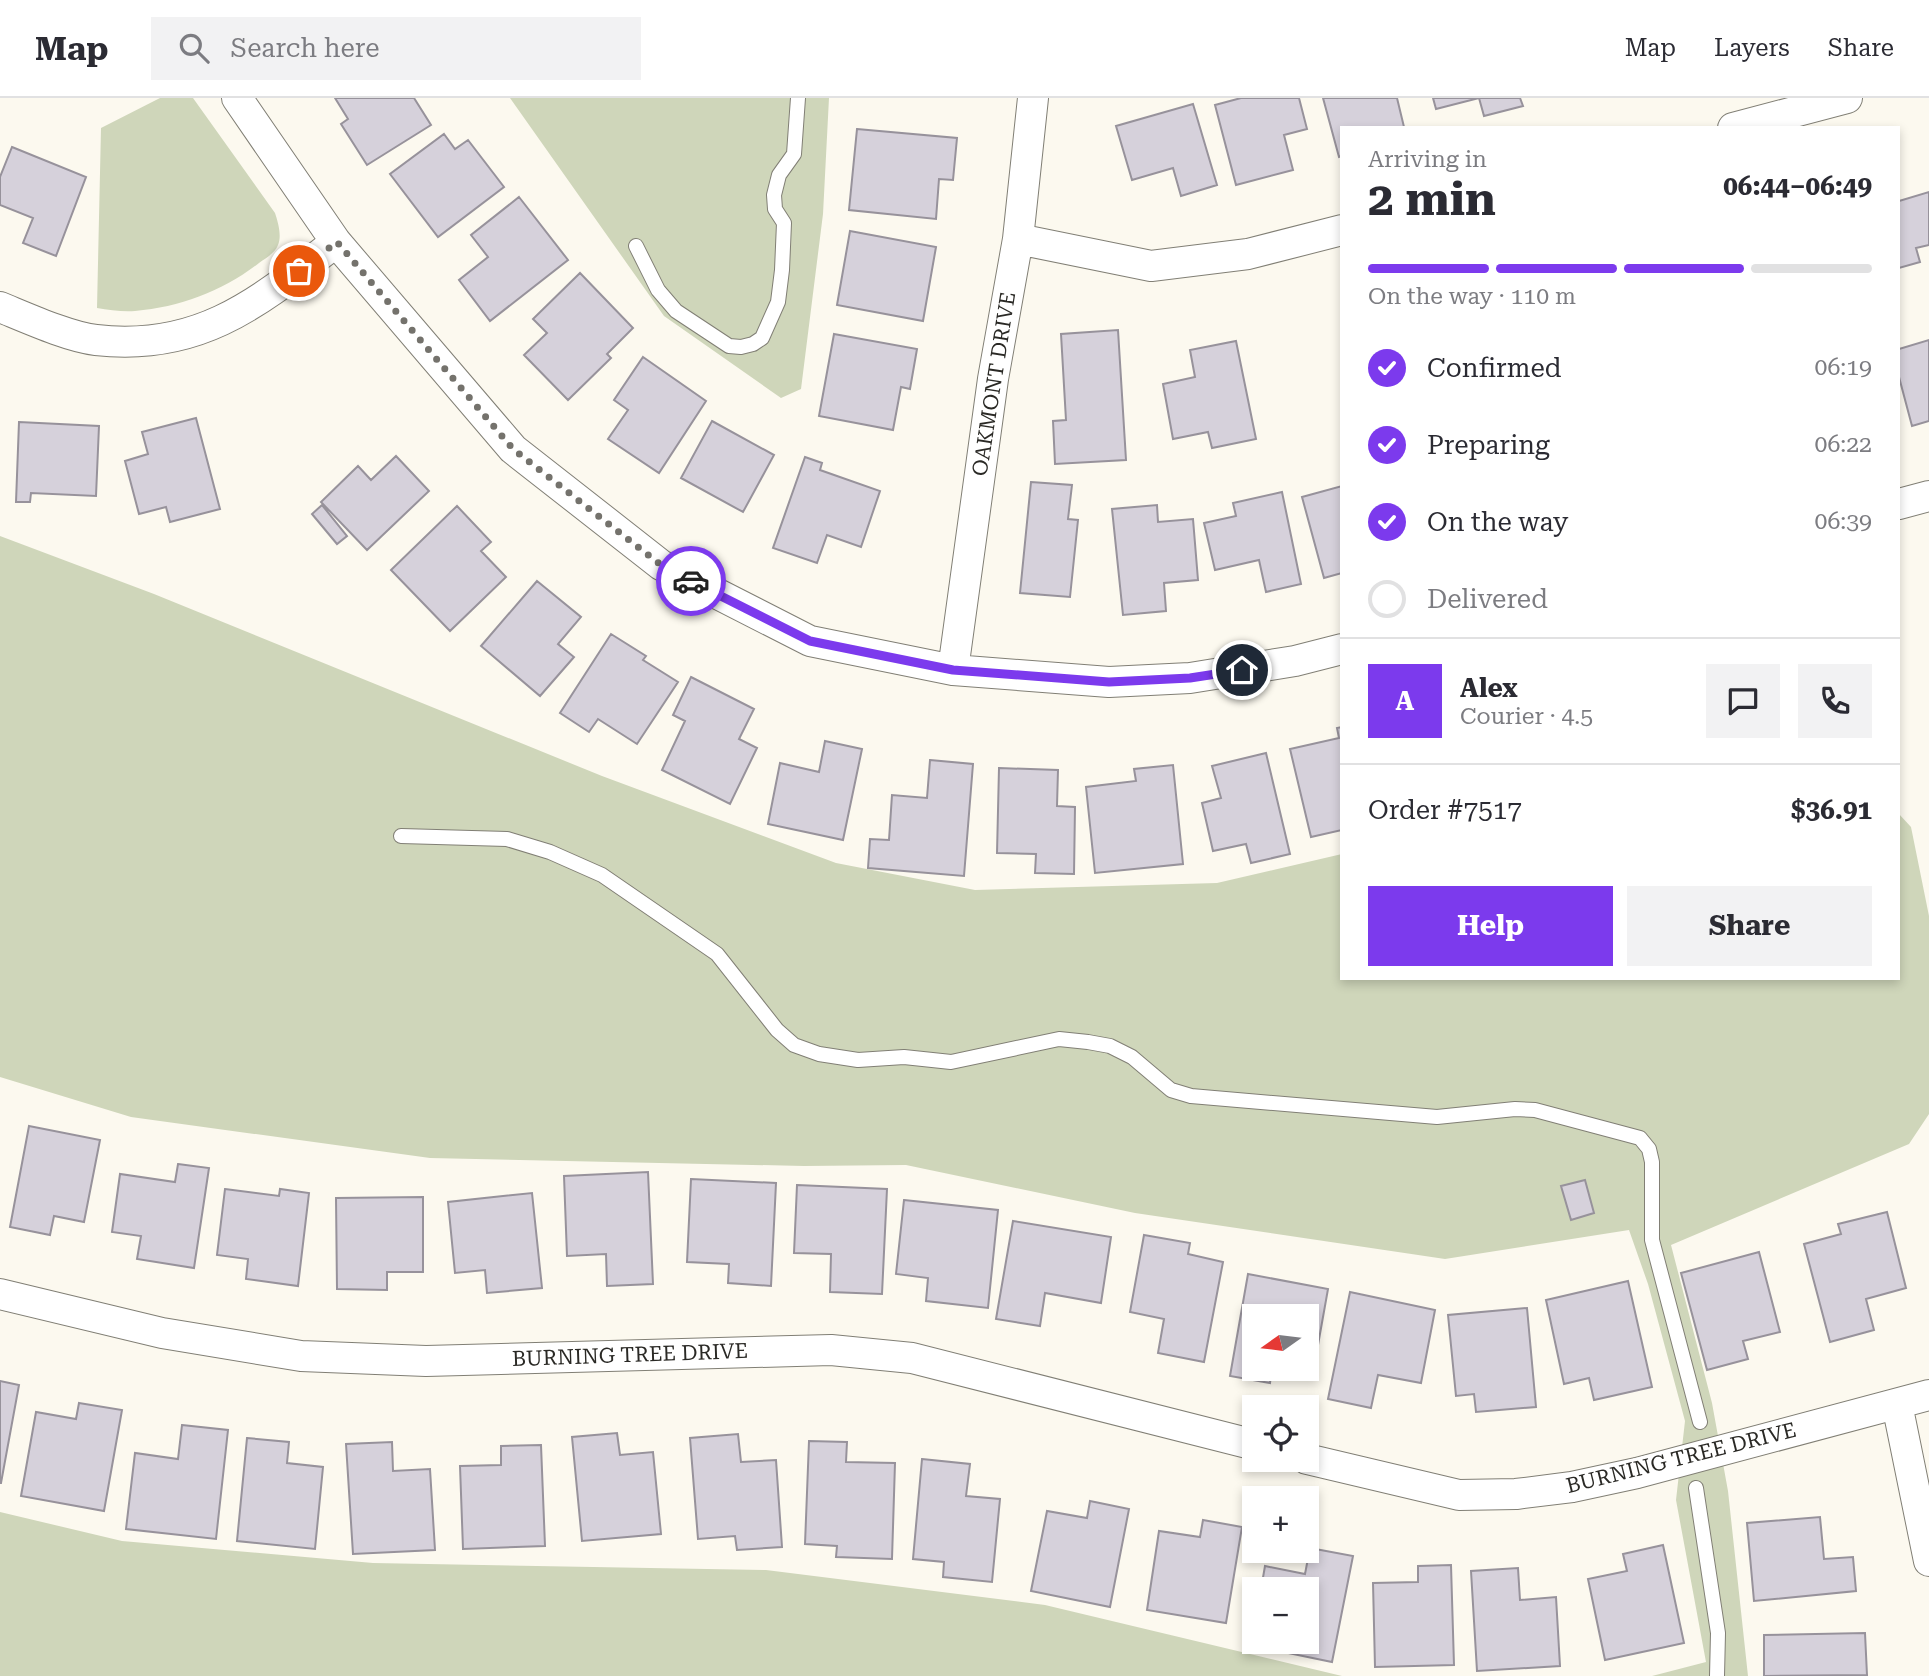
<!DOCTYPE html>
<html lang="en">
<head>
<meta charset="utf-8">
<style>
	body { margin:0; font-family:"Roboto Serif",serif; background:#f2f2f3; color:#2b2b33; height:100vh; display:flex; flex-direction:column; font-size:26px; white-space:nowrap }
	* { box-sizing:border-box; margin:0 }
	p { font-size:23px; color:#7c7c81 }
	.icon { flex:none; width:38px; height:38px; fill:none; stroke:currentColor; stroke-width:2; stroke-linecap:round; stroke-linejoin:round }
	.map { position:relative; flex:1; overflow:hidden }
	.sheet { position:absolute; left:1340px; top:28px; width:560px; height:854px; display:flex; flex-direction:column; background:#fff; border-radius:0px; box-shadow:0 4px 10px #0003 }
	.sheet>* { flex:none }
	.needle { width:46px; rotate:256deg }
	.fabs { position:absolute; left:1242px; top:1206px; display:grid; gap:14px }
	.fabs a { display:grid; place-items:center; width:77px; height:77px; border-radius:0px; background:#fff; box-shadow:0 4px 10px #0003; font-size:35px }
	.pin { position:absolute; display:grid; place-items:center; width:60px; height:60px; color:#fff; margin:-30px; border:4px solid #fff; border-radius:50%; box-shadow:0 2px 7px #0007 }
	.courier { position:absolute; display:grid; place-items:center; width:70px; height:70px; margin:-35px; border:5px solid #7c3aed; border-radius:50%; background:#fff; color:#222; box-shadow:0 2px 9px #0007 }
	.overview em { font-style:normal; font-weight:700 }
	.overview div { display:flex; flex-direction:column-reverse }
	.overview { display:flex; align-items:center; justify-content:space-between; height:119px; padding:0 28px }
	h1 { font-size:46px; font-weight:700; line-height:52px }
	.bar { display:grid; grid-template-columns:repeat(4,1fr); gap:10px 7px; align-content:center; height:84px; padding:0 28px }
	.bar i { height:9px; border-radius:5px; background:#e1e1e2 }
	.bar .active { background:#7c3aed }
	.bar p { grid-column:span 4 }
	.line { display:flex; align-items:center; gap:18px; padding:0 28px; border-top:2px solid #e1e1e2 }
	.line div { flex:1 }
	.round { display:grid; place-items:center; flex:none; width:74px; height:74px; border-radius:0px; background:#f2f2f3 }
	ol { padding:0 28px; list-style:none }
	li { display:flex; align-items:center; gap:21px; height:77px }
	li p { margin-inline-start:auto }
	li .icon { padding:7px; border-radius:50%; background:#7c3aed; color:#fff; stroke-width:4 }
	li:last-child { color:#7c7c81 }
	li i { width:38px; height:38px; border:4px solid #e1e1e2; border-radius:50% }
	.primary-button { display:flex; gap:14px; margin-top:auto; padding:14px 28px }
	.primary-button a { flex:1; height:80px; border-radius:0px; background:#7c3aed; color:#fff; font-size:28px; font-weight:700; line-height:80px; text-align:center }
	.primary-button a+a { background:#f2f2f3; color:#2b2b33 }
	header { display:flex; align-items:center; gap:42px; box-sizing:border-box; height:98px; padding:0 35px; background:#fff; border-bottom:2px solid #e1e1e2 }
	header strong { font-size:33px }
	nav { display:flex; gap:38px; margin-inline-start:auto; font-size:24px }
	.search { width:490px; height:63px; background:#f2f2f3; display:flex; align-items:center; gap:18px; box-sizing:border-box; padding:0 24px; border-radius:0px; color:#7c7c81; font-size:26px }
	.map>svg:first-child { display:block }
</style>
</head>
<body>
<header>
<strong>Map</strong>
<div class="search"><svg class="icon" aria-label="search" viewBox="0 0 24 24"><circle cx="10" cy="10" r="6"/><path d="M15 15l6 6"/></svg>Search here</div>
<nav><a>Map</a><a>Layers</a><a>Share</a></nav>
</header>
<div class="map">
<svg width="1929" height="1578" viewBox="0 0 1929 1578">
	<rect width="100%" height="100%" fill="#fcf9ef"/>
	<path fill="#cfd6ba" d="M160,0H193L275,115C278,124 282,138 278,147C275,155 266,160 259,165C223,193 181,209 135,213C123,214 109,212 97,210L101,30Z
		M510,0H829L823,116L801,291L781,300L664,218Z
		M0,438L154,496L602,678L836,765L975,792L1217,785L1342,756V880H1899V716L1911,729L1929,818V1016L1909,1046L1671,1147L1712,1305L1728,1393L1748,1578H1652L1706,1564L1676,1402L1685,1323L1648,1186L1629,1132L1445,1161L1135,1115L906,1067L804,1068L430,1060L131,1019L0,979Z
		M0,1414L122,1443L373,1465L766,1472L1045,1507L1342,1578H0Z"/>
	<path fill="#d6d1db" stroke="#97929b" stroke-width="2" d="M335,0H414L431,27L367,67L341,26L348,21Z
		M1241,0H1299L1307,31L1284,37L1293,72L1236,87L1215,7Z
		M1323,0H1397L1404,29L1342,30V58L1339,59Z
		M1433,0H1520L1523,8L1484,18L1479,0L1436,11Z
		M1193,6L1217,87L1181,98L1173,70L1132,82L1116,28Z
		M857,31L957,40L953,82L939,81L936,121L849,112Z
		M444,36L455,51L468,42L504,89L438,139L390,76Z
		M12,49L86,79L56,158L23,145L33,120L0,107V79Z
		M1929,94V147L1916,150L1920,164L1899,170V103Z
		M519,99L568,162L490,223L459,182L488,159L471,137Z
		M850,133L936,149L923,223L837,207Z
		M580,175L633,230L607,256L611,260L568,302L524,257L547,235L533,221Z
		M1118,232L1126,362L1055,366L1053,323L1066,322L1061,236Z
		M834,236L917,251L910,291L901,289L893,332L819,318Z
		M1929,242V323L1912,328L1899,279V251Z
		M1236,243L1256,341L1212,350L1208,334L1173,341L1163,286L1195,279L1190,252Z
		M643,259L706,303L659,375L608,341L628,312L614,302Z
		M196,320L220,411L170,424L166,409L139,416L125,363L148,356L142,334Z
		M712,323L774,357L743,414L681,380Z
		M19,324L99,328L96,398L31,395L30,404H16Z
		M396,358L429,393L367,452L321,404L358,368L371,382Z
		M805,359L822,365L820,372L880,393L861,449L827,437L817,465L773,450Z
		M1031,384L1072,387L1068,421L1078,422L1070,499L1020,495Z
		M1342,388V475L1324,480L1302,399Z
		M1282,394L1301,486L1266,494L1259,462L1215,472L1204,425L1236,418L1233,405Z
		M322,407L347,438L337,446L312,416Z
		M1157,407L1158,424L1193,421L1198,482L1164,485L1166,513L1123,517L1112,411Z
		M457,408L491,444L481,453L506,479L450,533L391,472Z
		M537,483L581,519L558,546L574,559L540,598L481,548Z
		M611,536L646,558L643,562L678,584L637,646L598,621L589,634L560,615Z
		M691,579L754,611L739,641L757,650L730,706L662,672L685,623L673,617Z
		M1342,629V732L1311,739L1290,651L1339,640L1337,630Z
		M825,643L862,651L843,742L768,726L780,665L819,674Z
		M1266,655L1290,756L1251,765L1246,746L1213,753L1202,705L1221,700L1212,668Z
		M930,662L973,666L964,778L868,770L870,741L889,742L892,697L927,700Z
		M1173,667L1183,766L1095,775L1086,689L1136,683L1134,671Z
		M999,670L1058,672L1057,708L1075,709L1074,776L1035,775L1036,756L997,755Z
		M29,1028L100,1042L84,1124L54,1118L50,1137L10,1129Z
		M178,1066L209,1070L194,1170L137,1161L141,1138L112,1134L120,1076L175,1084Z
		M648,1074L653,1186L607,1188L606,1156L567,1158L564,1078Z
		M691,1081L776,1085L771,1188L728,1185L729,1166L687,1164Z
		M1585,1082L1594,1115L1571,1122L1561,1088Z
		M797,1087L887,1091L882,1196L830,1194L831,1156L794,1155Z
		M225,1091L279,1098L280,1091L309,1095L298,1188L246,1181L248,1161L217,1157Z
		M532,1095L542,1190L487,1195L485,1172L455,1175L448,1104Z
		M423,1099V1174H387V1192L337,1191L336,1100Z
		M904,1102L998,1112L988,1210L926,1203L928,1180L896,1176Z
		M1887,1114L1906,1190L1866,1201L1874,1232L1830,1244L1804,1146L1841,1136L1838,1126Z
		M1013,1123L1111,1139L1101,1205L1045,1195L1040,1228L996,1221Z
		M1144,1137L1190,1145L1188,1156L1223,1164L1204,1264L1158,1255L1164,1221L1130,1214Z
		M1759,1154L1780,1234L1743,1243L1748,1261L1707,1272L1681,1175Z
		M1248,1176L1328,1191L1313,1275L1290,1270H1307V1218H1255V1270H1272L1270,1285L1230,1278Z
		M1628,1183L1652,1289L1594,1302L1589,1280L1564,1286L1546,1202Z
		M1350,1194L1435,1212L1421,1285L1378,1277L1371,1310L1328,1301Z
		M1527,1210L1536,1309L1476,1314L1474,1296L1456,1298L1448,1217Z
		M0,1283L19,1287L1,1385H0Z
		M79,1305L122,1312L104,1413L21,1398L36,1314L76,1321Z
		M182,1327L228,1332L216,1441L126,1431L135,1355L178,1361Z
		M617,1335L620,1357L653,1354L661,1436L582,1443L572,1339Z
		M738,1336L741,1364L776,1362L782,1449L737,1452L735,1438L698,1441L690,1340Z
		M247,1340L289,1344L287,1365L323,1369L315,1451L237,1443Z
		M809,1343L847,1344L846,1364L895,1365L892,1461L836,1459L837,1448L805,1446Z
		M392,1344L393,1373L430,1371L435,1452L353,1456L346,1346Z
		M541,1347L545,1448L463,1451L460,1368L501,1367V1348Z
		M922,1361L970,1366L966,1398L1000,1401L992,1484L943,1479L944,1464L913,1461Z
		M1090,1403L1129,1411L1110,1509L1031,1493L1047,1413L1087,1420Z
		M1820,1419L1824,1461L1853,1459L1856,1493L1754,1503L1747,1425Z
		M1203,1422L1242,1429L1226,1525L1147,1512L1159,1433L1200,1439Z
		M1663,1447L1684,1545L1605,1562L1588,1481L1627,1473L1623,1456Z
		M1310,1450L1353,1458L1332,1564L1249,1547L1255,1520V1544H1307V1491H1261L1265,1468L1305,1476Z
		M1451,1467L1454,1567L1375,1569L1373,1485L1418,1484V1468Z
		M1518,1470L1520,1502L1556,1499L1560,1568L1477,1573L1471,1473Z
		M1865,1535L1867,1577L1764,1578V1537Z"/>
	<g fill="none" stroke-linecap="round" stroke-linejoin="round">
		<g stroke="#817f75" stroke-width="16">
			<path id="service" d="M636,148L658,192L676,213L729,248L741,249L753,246L762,240L778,204L782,172L784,125L775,111L774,97L779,77L794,56L798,0
				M401,738L507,741L550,754L602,777L717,856L777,932L794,947L819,956L858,962L904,959L951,964L1059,941L1088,944L1110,948L1132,959L1171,992L1191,998L1437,1019L1515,1011L1535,1012L1640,1040L1649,1051L1652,1064V1142L1700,1324
				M1696,1390L1718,1535L1717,1578"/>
		</g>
		<g stroke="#817f75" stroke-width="32">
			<path id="minor" d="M237,0L336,144L513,351L661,467L810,543L953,572L1109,584L1190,580L1295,563L1342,551
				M1733,30L1847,0
				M1018,141L1151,168L1248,156L1342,132
				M0,209C27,220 69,239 96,242C201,254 260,203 336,144
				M1899,406L1929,398
				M953,572L993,281L1018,141L1033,0
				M0,1196L162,1235L301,1258L426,1263L831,1252L912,1260L1255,1347
				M1897,1306L1929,1463
				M1307,1361L1459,1397L1516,1396L1572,1389L1637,1375L1929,1297"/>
		</g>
		<use href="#service" stroke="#fff" stroke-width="14"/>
		<use href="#minor" stroke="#fff" stroke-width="30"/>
	</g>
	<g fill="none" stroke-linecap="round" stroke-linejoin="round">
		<path stroke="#74726c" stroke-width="7" stroke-dasharray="0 12.6" d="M299,173L337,144L513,351L661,467L691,483"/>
		<path stroke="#7c3aed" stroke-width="9" d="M691,483L810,543L953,572L1109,584L1190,580L1242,572"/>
	</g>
	<g text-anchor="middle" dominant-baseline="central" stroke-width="6" stroke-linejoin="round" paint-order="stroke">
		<g font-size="21" fill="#2a2925" stroke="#fff">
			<text transform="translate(994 286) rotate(-81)">OAKMONT DRIVE</text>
			<text transform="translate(630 1257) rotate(-2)">BURNING TREE DRIVE</text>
			<text transform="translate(1681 1360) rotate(-14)">BURNING TREE DRIVE</text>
		</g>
	</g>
</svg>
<div class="fabs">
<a><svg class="needle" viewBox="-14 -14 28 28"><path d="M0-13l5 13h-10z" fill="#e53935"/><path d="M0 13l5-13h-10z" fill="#7c7c81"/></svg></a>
<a><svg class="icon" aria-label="locate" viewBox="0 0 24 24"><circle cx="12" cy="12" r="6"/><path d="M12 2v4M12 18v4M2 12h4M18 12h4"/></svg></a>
<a>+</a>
<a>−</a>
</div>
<div class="pin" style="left:299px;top:173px;background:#ea580c"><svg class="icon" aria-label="bag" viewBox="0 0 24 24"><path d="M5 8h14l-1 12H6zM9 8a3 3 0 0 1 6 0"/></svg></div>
<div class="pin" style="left:1242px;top:572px;background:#1f2937"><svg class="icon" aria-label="home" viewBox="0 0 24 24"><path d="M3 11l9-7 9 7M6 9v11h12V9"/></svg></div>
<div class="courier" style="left:691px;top:483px"><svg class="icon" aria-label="car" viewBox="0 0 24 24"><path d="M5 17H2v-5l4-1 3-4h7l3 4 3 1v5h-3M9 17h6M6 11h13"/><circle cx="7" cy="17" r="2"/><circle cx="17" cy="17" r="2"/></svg></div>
<section class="sheet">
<div class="overview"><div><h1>2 min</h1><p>Arriving in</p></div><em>06:44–06:49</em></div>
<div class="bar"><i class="active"></i><i class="active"></i><i class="active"></i><i></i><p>On the way · 110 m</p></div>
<ol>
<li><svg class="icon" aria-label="check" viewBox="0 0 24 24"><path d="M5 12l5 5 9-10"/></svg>Confirmed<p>06:19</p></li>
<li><svg class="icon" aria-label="check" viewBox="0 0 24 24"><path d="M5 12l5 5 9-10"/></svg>Preparing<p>06:22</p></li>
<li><svg class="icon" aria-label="check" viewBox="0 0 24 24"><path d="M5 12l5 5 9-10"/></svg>On the way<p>06:39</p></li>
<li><i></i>Delivered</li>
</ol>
<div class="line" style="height:126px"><b class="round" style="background:#7c3aed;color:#fff">A</b><div><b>Alex</b><p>Courier · 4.5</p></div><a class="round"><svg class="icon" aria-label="chat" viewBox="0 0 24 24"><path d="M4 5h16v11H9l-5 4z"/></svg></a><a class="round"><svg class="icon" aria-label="phone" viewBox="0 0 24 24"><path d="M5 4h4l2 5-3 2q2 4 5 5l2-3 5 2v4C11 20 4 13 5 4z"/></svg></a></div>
<div class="line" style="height:91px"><div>Order #7517</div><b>$36.91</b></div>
<div class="primary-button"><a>Help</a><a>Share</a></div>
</section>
</div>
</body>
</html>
